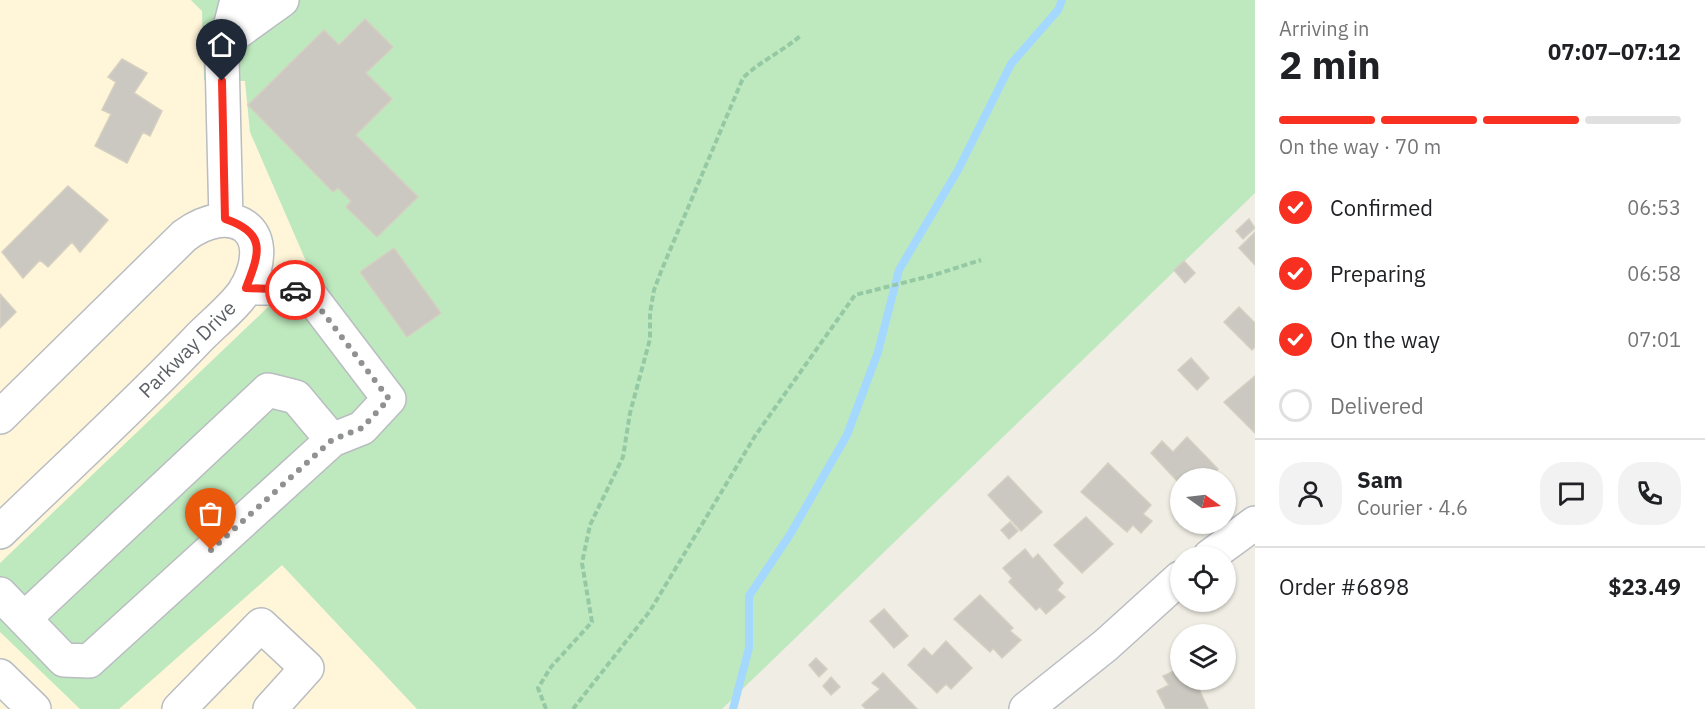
<!DOCTYPE html>
<html lang="en">
<head>
<meta charset="utf-8">
<style>
	body { margin:0; font-family:"IBM Plex Sans",sans-serif; background:#f2f2f2; color:#202124; height:100vh; display:flex; flex-direction:column; font-size:22px; white-space:nowrap }
	* { box-sizing:border-box; margin:0 }
	p { font-size:20px; color:#757577 }
	.icon { flex:none; width:33px; height:33px; fill:none; stroke:currentColor; stroke-width:2; stroke-linecap:round; stroke-linejoin:round }
	.map { position:relative; flex:1; overflow:hidden }
	.drawer { display:flex; flex-direction:column; background:#fff; width:450px }
	.drawer>* { flex:none }
	.needle { width:39px; rotate:104deg }
	.tools { position:absolute; left:1170px; top:468px; display:grid; gap:12px }
	.tools a { display:grid; place-items:center; width:66px; height:66px; border-radius:50%; background:#fff; box-shadow:0 2px 4px #0004; font-size:30px }
	.pin { position:absolute; display:grid; place-items:center; width:51px; height:51px; color:#fff; margin:-62px -26px; border-radius:50% 50% 50% 0; rotate:-45deg; box-shadow:0 0 6px #0007 }
	.pin .icon { rotate:45deg }
	.courier { position:absolute; display:grid; place-items:center; width:60px; height:60px; margin:-30px; border:4px solid #f83021; border-radius:50%; background:#fff; color:#222; box-shadow:0 2px 8px #0007 }
	.headline em { font-style:normal; font-weight:800 }
	.headline div { display:flex; flex-direction:column-reverse }
	.headline { display:flex; align-items:center; justify-content:space-between; height:102px; padding:0 24px }
	h1 { font-size:39px; font-weight:800; line-height:45px }
	.bar { display:grid; grid-template-columns:repeat(4,1fr); gap:9px 6px; align-content:center; height:72px; padding:0 24px }
	.bar i { height:8px; border-radius:4px; background:#e0e0e0 }
	.bar .on { background:#f83021 }
	.bar p { grid-column:span 4 }
	.line { display:flex; align-items:center; gap:15px; padding:0 24px; border-top:2px solid #e0e0e0 }
	.line div { flex:1 }
	.round { display:grid; place-items:center; flex:none; width:63px; height:63px; border-radius:24px; background:#f2f2f2 }
	ol { padding:0 24px; list-style:none }
	li { display:flex; align-items:center; gap:18px; height:66px }
	li p { margin-inline-start:auto }
	li .icon { padding:6px; border-radius:50%; background:#f83021; color:#fff; stroke-width:4 }
	li:last-child { color:#757577 }
	li i { width:33px; height:33px; border:3px solid #e0e0e0; border-radius:50% }
	main { display:flex; flex:1; min-height:0 }
	.map>svg:first-child { display:block }
</style>
</head>
<body>
<main>
<div class="map">
<svg width="1255" height="709" viewBox="0 0 1255 709">
	<rect width="100%" height="100%" fill="#f0ede4"/>
	<path fill="#fff6d9" d="M0,0H191L202,11L205,79L245,80L250,132L309,268L0,564Z
		M282,565L417,709H119Z
		M0,631L80,709H0Z"/>
	<path fill="#bee9be" d="M191,0H1255V193L722,709H417L282,565L119,709H80L0,632V563L309,268L250,132L245,81L204,80L202,11Z"/>
	<g fill="none" stroke-linecap="round" stroke-linejoin="round">
		<path stroke="#a4d8ff" stroke-width="8" d="M733,709L749,648V596L791,533L847,435L878,352L899,270L958,170L1011,64L1058,10L1062,0"/>
	</g>
	<path fill="#cbc8c1" stroke="#d5cfc1" stroke-width="1.5" d="M365,19L393,47L366,73L392,99L356,135L418,197L377,237L346,207L351,201L338,188L333,192L248,105L324,30L339,45Z
		M122,59L147,73L134,93L162,111L150,136L143,132L127,163L95,146L111,114L102,110L116,82L108,77Z
		M68,186L108,220L80,252L72,242L48,267L40,260L23,278L2,252Z
		M1249,219L1255,228L1243,239L1236,231Z
		M1255,232V265L1239,248Z
		M394,248L441,313L407,337L360,272Z
		M1184,261L1195,273L1185,283L1174,270Z
		M0,294L16,312L0,328Z
		M1239,307L1255,323V347L1252,350L1224,322Z
		M1191,358L1209,378L1197,390L1178,370Z
		M1255,376V433L1224,402Z
		M1187,437L1218,469L1211,478H1180V484L1151,453L1162,441L1173,452Z
		M1108,463L1151,505L1143,514L1152,521L1141,533L1133,525L1127,532L1081,492Z
		M1008,476L1042,512L1021,531L988,495Z
		M1086,517L1113,544L1082,573L1054,545Z
		M1010,522L1018,531L1009,539L1001,530Z
		M1025,549L1033,559L1038,554L1063,583L1057,590L1065,597L1046,614L1040,607L1036,610L1009,582L1012,578L1003,568Z
		M980,595L1013,628L1010,631L1021,640L1002,658L993,648L990,652L954,619Z
		M884,609L908,636L894,648L870,621Z
		M946,641L972,668L951,689L946,684L937,693L908,665L924,648L932,656Z
		M816,658L827,669L819,677L809,665Z
		M1174,671L1181,683L1195,680L1208,709H1166L1157,691L1169,685L1163,676Z
		M883,673L917,709H866L862,705L880,689L872,683Z
		M831,677L840,687L831,695L823,686Z"/>
	<g fill="none" stroke-linecap="round" stroke-linejoin="round">
		<g stroke="#b9bcc1" stroke-width="36">
			<path id="minor" d="M228,39L282,0
				M226,220L222,58L237,0
				M0,417L184,236C232,200 277,229 247,287C238,304 211,325 197,340C134,406 66,468 0,532
				M1210,556L1255,523
				M0,594L64,660L89,661L332,440L362,428L389,399L309,294L290,288H246
				M24,619L268,390L296,397L332,440
				M0,676L34,709
				M179,709L261,625L307,668L270,709
				M1026,709L1106,645L1180,578"/>
		</g>
		<path stroke="#95c9a3" stroke-width="4" stroke-dasharray="6 3" stroke-linecap="butt" d="M546,709L538,688L551,667L592,622L582,563L590,525L623,457L630,413L650,339V313L654,290L662,269L743,78C760,61 782,52 800,36
			M573,709L650,611L755,436L855,295L934,275L981,260"/>
		<use href="#minor" stroke="#fff" stroke-width="33"/>
	</g>
	<g fill="none" stroke-linecap="round" stroke-linejoin="round">
		<path stroke="#909192" stroke-width="6" stroke-dasharray="0 10.8" d="M211,550L332,440L362,428L389,399L309,294L295,290"/>
		<path stroke="#f83021" stroke-width="8" d="M222,81L225,219C268,233 259,254 246,288L295,290"/>
	</g>
	<g text-anchor="middle" dominant-baseline="central" stroke-width="4.5" stroke-linejoin="round" paint-order="stroke">
		<g font-size="20" fill="#5c6066" stroke="#fff">
			<text transform="translate(187 349) rotate(-45)">Parkway Drive</text>
		</g>
	</g>
</svg>
<div class="tools">
<a><svg class="needle" viewBox="-14 -14 28 28"><path d="M0-13l5 13h-10z" fill="#e53935"/><path d="M0 13l5-13h-10z" fill="#757577"/></svg></a>
<a><svg class="icon" aria-label="locate" viewBox="0 0 24 24"><circle cx="12" cy="12" r="6"/><path d="M12 2v4M12 18v4M2 12h4M18 12h4"/></svg></a>
<a><svg class="icon" aria-label="layers" viewBox="0 0 24 24"><path d="M12 4l9 5-9 5-9-5zM3 14l9 5 9-5"/></svg></a>
</div>
<div class="pin" style="left:211px;top:550px;background:#ea580c"><svg class="icon" aria-label="bag" viewBox="0 0 24 24"><path d="M5 8h14l-1 12H6zM9 8a3 3 0 0 1 6 0"/></svg></div>
<div class="pin" style="left:222px;top:81px;background:#1f2937"><svg class="icon" aria-label="home" viewBox="0 0 24 24"><path d="M3 11l9-7 9 7M6 9v11h12V9"/></svg></div>
<div class="courier" style="left:295px;top:290px"><svg class="icon" aria-label="car" viewBox="0 0 24 24"><path d="M5 17H2v-5l4-1 3-4h7l3 4 3 1v5h-3M9 17h6M6 11h13"/><circle cx="7" cy="17" r="2"/><circle cx="17" cy="17" r="2"/></svg></div>
</div>
<section class="drawer">
<div class="headline"><div><h1>2 min</h1><p>Arriving in</p></div><em>07:07–07:12</em></div>
<div class="bar"><i class="on"></i><i class="on"></i><i class="on"></i><i></i><p>On the way · 70 m</p></div>
<ol>
<li><svg class="icon" aria-label="check" viewBox="0 0 24 24"><path d="M5 12l5 5 9-10"/></svg>Confirmed<p>06:53</p></li>
<li><svg class="icon" aria-label="check" viewBox="0 0 24 24"><path d="M5 12l5 5 9-10"/></svg>Preparing<p>06:58</p></li>
<li><svg class="icon" aria-label="check" viewBox="0 0 24 24"><path d="M5 12l5 5 9-10"/></svg>On the way<p>07:01</p></li>
<li><i></i>Delivered</li>
</ol>
<div class="line" style="height:108px"><a class="round"><svg class="icon" aria-label="person" viewBox="0 0 24 24"><circle cx="12" cy="8" r="4"/><path d="M4 21q1-7 8-7t8 7"/></svg></a><div><b>Sam</b><p>Courier · 4.6</p></div><a class="round"><svg class="icon" aria-label="chat" viewBox="0 0 24 24"><path d="M4 5h16v11H9l-5 4z"/></svg></a><a class="round"><svg class="icon" aria-label="phone" viewBox="0 0 24 24"><path d="M5 4h4l2 5-3 2q2 4 5 5l2-3 5 2v4C11 20 4 13 5 4z"/></svg></a></div>
<div class="line" style="height:78px"><div>Order #6898</div><b>$23.49</b></div>
</section>
</main>
</body>
</html>
